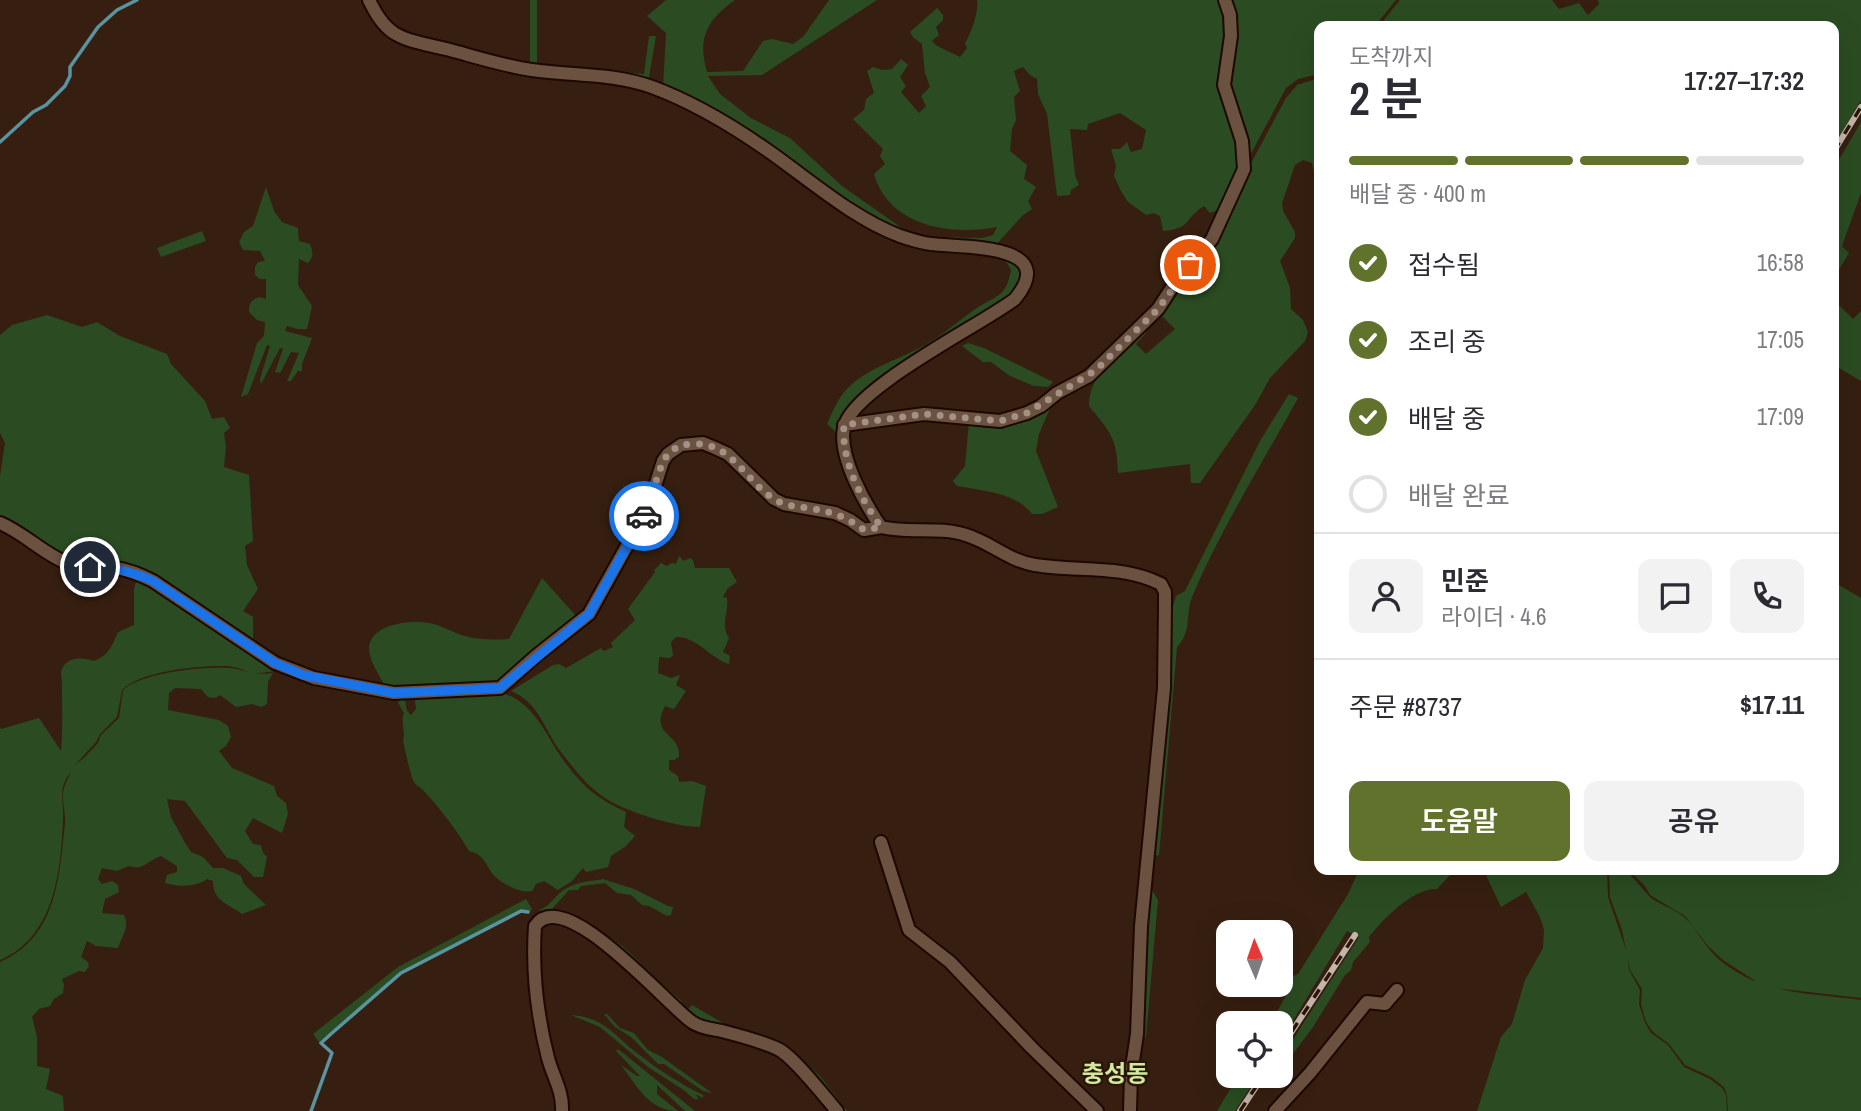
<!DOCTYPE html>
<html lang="ko">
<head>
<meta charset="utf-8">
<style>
	body { margin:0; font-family:"Archivo Narrow","Noto Sans KR",sans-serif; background:#f2f2f3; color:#2b2b33; height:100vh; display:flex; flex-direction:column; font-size:26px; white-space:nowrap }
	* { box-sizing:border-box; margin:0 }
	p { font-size:23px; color:#7c7c81 }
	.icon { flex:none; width:38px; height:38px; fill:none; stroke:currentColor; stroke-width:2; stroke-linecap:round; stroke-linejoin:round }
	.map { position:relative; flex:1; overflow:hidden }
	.details { position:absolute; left:1314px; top:21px; width:525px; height:854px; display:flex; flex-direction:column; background:#fff; border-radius:14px; box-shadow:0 7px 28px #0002 }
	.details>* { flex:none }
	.needle { width:46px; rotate:358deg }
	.buttons { position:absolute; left:1216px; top:920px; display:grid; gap:14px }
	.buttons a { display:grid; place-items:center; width:77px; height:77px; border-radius:14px; background:#fff; box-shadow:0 7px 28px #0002; font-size:35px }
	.pin { position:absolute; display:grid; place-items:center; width:60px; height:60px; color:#fff; margin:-30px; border:4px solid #fff; border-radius:50%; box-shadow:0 2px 7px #0007 }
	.courier { position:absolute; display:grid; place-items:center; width:70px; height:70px; margin:-35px; border:5px solid #1a73e8; border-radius:50%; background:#fff; color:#222; box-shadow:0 2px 9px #0007 }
	.summary em { font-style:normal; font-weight:600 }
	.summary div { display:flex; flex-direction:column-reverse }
	.summary { display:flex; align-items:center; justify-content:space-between; height:119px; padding:0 35px }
	h1 { font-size:46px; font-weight:600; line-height:52px }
	.bar { display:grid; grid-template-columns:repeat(4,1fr); gap:10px 7px; align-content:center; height:84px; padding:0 35px }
	.bar i { height:9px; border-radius:5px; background:#e1e1e2 }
	.bar .selected { background:#61722d }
	.bar p { grid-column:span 4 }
	.line { display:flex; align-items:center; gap:18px; padding:0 35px; border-top:2px solid #e1e1e2 }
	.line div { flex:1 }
	.round { display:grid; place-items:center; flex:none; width:74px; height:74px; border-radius:14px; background:#f2f2f3 }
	ol { padding:0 35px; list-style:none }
	li { display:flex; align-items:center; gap:21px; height:77px }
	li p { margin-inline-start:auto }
	li .icon { padding:7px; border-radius:50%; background:#61722d; color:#fff; stroke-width:4 }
	li:last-child { color:#7c7c81 }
	li i { width:38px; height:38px; border:4px solid #e1e1e2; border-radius:50% }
	.action { display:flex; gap:14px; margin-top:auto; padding:14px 35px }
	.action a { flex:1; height:80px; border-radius:14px; background:#61722d; color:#fff; font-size:28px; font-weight:600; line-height:80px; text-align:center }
	.action a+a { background:#f2f2f3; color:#2b2b33 }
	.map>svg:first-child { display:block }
</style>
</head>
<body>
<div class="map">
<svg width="1861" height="1111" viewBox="0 0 1861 1111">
	<rect width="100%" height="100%" fill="#361f10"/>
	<path fill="#2b4c22" d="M530,0H537V66L644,74L649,36H656L648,83L530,67Z
		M666,0H735C707,20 697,38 707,72L743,71L763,41L772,39L793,44L803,37L829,0H877L762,75L708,76L720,94L751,118L790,138L842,186L906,231L931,237L982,238L993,235L997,227C949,236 889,226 874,174L885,164L880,156L883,149L853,119L864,110L866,99L874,93L867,71L873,67L882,70L892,69L901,59L908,65L900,77L906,86L901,92L919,113L926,106L921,96L930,87L925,73L922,44L913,37L910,32L937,8L943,15V20L936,27L939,35L932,41L937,46L960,57L967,48L965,43C971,34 979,11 977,0H1222L1227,15L1225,61L1242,156L1224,207L1210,213L1204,206C1182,220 1193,228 1163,231L1160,216L1154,213L1146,215L1128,202L1121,191L1114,176L1116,166L1111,149H1120L1127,142L1131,152L1142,149L1146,130L1120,113L1088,124L1087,130L1070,129L1075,175L1079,185L1071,190L1070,195L1057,196L1047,114L1038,94L1037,79L1030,75L1023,67L1014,71L1020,91L1014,97L1016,120L1012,129L1010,151L1027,165L1024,179L1036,187L1028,201L1032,209L1022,216L994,247L927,241L880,225L663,89L666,33L647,16Z
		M1227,0H1396L1375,26H1320L1319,74L1298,79L1286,88L1246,163L1229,96Z
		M1400,0H1552L1559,9L1579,3L1588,15L1599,4L1598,0H1861V100L1834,146V26H1379Z
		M1319,78V186L1317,185L1312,163L1303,160L1295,165L1282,203L1283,211L1295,232V238L1280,261L1290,288L1291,309L1303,320L1308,332L1305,341L1270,378L1255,405L1200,483H1191L1190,464L1118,473C1117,437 1110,432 1089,406C1088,375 1121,349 1141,328L1146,333L1136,344L1146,354L1175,329L1158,312L1164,307L1249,167L1286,98L1297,85Z
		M1861,122V193L1842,246L1849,253L1834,278V168Z
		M266,187L274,211L282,222L298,228L299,241L310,244C313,252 314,256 308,263L299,259L298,285L312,306L307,329H297L287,326L285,331L312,338L302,364V371H298L291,381H287L299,353L291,352L280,373L275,372L283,349L280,348L261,384L260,379L270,346L267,345L248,394L241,397L257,343L264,336L265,322L257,320L249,312C249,304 251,300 259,297L266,299V279H260L255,275V267L258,262L265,261L260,251L243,250L239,242L244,232L253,226Z
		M202,231L206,241L161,257L157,248Z
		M995,253L1012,257L1021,267V281L1012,297L899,367L839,435L827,424C833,411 838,397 849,387C869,367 901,359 925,345C943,335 957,322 974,310C995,295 1006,299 1011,270L1007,263Z
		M1834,300L1853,319L1861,311V381L1834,365Z
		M47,315L82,327L97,322L120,336L167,354L171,364L205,401L212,419L224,417L230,428L224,433L226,447L224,467L249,475L253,541L245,546L247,565L258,589L243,611L253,617V644L155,578L74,561L0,519V476L5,443L0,433V335L12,325Z
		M968,343L984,348L1053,382L1048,387L1034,386L1010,376L991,362H983L962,346Z
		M1289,394L1298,398C1262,464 1221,528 1192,597C1185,616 1192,632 1177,647L1159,855L1154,856L1162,750L1168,623L1176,596L1185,591L1260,441Z
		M1054,399L1039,434L1036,451L1058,507L1042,514H1032C1015,492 983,491 957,486L953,481L965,466L969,422L994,423Z
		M679,556L684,561L690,558L693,560L695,568H729L737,582L728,588L723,597L727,598C729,612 720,625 729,638L723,652L730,656L729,664C710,658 696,636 676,637L671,642L673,656L669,658L659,657L658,673L671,678L680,675L676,685L686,691L674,709L665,706C649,736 681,732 679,757L674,760H669V770L678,776L679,782L692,781L706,786L700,827C674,827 623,811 602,796C586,785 570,764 558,748C543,726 538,702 511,691L553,665L559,664L566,668L601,648L604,651L613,647L611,643L635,620L628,609L655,572L654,570L661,563L667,566L672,563L676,564Z
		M137,578L154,587L282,670C271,671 259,675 249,672C241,669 236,667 228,666C202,665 141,670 122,690L117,717L100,734L96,742L75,765L85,757L98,743L101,735L119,718L123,690C142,672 205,666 230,668C247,670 254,676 273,673L268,682L267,704L261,707L252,704L236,707L220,695L215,698L208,697L201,689L175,688L169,693L168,710L219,720L228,726L231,737L226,746L219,751L232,768L274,786L277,796L286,803L288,814L282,833L253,818L245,831L253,844L261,845L263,853L267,857L263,877H254L237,860L227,858L185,801L167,799L171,817L184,841L191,852L203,857L213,868H223L241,876L244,884L266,905L242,914C228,903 213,902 213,881L207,879C196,887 178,887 165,883L167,875L177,872V866L161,856C147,860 145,871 129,866L117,871L102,868L98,879L102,884L112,881L118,885L119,892L105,899L102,913L124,915C130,927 122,936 118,948L96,946L87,941L81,957L88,962L89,966L85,972L79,971L62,979L64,985L63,993L54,999L50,1006L39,1009L32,1017L37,1037V1066L50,1069L46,1089L63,1096L64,1111H0V962C57,937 59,878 65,824C66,814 63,807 63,797C62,788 68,780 71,772C57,789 64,798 63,818C61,870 55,937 0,960V727L1,729L39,718L61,751C63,729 62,706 62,683C62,680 61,676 61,672C65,656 82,657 94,661C109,655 112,646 118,632L134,625V589Z
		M542,578L578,618L498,685L386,688C380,676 369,661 369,648C371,623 411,620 429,623C442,625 453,633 465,636C478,640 495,640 509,639Z
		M1839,585L1861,598V998L1774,988L1757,982L1723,960L1708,946L1685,916L1650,895L1645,886L1629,870H1834V593Z
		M499,692C537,702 545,737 567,765C586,790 599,799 626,812L624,827L635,836L626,846L611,856L608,867L586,872L583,868L572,881L558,890L544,881L536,884L532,891C521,894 498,882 492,873C485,863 483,854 469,851C457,830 439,807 422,789C417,784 419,789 414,782C411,778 405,749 403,741C406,731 400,721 404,713L398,703L399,700H405L407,711L411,715L416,709L414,693Z
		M1359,870H1455L1437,889C1413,888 1383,919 1369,937L1370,942L1353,962L1351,970L1345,975L1313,1027L1281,1070V1058L1359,937L1347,931L1281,1041V1024H1270L1287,994L1288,985L1293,976L1298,974L1348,894Z
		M1488,870H1607L1608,897L1627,953L1629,970L1640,990L1639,1004L1645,1023L1651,1033L1668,1045L1684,1067L1710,1079L1722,1088L1726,1095L1727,1111H1477L1501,1037L1512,1024L1525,980L1543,948L1544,930L1540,917L1526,892L1501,907L1485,873Z
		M1609,870H1626C1632,876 1646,893 1651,898C1661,905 1675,909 1684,917C1697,928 1705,949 1722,962C1764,995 1810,993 1861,1000V1111H1728L1727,1095L1724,1087L1711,1077L1685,1065L1669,1044L1653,1032L1646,1022L1641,1004L1642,989L1630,970L1622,930L1610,897Z
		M603,879L634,889L668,906L673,907L671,915L667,916L649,906L642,905L631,895L617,893L605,883L581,886L578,890H569L552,909L553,912C586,923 617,937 641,964C653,976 664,986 677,997C682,1001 683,1005 688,1009L692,1005L728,1026L775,1039L783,1043L820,1076L847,1111H841L789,1053L697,1022L620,951L539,910C551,906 555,895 565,889C576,882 591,881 603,879Z
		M1149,891L1153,892L1158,900L1146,1037L1142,1038Z
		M526,899L532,909L530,912L521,910L395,977L319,1042L313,1034L398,967Z
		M604,1014H607L620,1028L634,1033L648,1050L662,1057L712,1093L703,1091L664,1064H658L631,1037L615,1027Z
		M571,1015C605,1017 616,1038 641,1056C660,1071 681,1084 703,1095V1098L695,1094L699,1099H694L685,1091L648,1067L600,1027Z
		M618,1049L695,1111H685L657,1085V1094L678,1111C649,1111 637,1086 621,1065L637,1076H640L616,1051Z
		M1238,1076H1258L1235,1111H1217Z"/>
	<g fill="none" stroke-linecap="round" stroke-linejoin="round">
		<path stroke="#5894a2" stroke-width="3.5" d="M0,142L33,112L46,105L65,86L70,76V67L98,27L117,10L137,0
			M311,1111L332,1053L321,1043L332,1033L401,973L521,911L528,912"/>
		<g stroke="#1d0800" stroke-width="16">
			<path id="minor" d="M369,0C375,12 382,25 394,33C410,43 432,45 450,50C476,57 504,66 532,70C572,76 613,73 652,87C690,101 734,127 767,150C810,180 851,217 900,236C910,239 921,243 931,244C963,248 1061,243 1015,299C981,325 851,389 844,428C838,456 865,504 881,527C908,534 939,526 966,535C990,542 1009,561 1035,565C1077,572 1121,564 1161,584L1165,592V606L1164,688L1141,926L1137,1034L1131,1074L1130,1111
				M844,425L924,414L1000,421L1027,413L1041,406L1057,393L1089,376L1158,309L1175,283L1212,239L1244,169L1242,141L1224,85L1231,36L1230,15L1225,0
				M0,523C24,533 45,555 67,563C83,569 100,566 116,568C130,570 141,575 153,581L275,663L314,678L394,693L500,688L536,656L589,614L648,508L663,461L668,454L681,445L703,443L715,448L728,454L774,499L784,504L835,513L850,520L864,530L881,527
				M881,842L909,930L950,962L1032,1048L1097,1111
				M562,1111C563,1091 553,1077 548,1058C537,1015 532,970 535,926C564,883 667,1005 692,1022C700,1028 712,1029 722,1031C741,1036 761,1041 778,1049C793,1056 825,1097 837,1111
				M1275,1111L1310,1073L1367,1002L1385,1004L1397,990"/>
		</g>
		<use href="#minor" stroke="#6b5140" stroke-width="12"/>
		<g stroke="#c5b4aa" stroke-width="6">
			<path id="rail" d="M1834,151L1861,107
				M1281,1048L1355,935
				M1240,1111L1263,1076"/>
		</g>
		<use href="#rail" stroke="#2c1607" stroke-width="3.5" stroke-dasharray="10" stroke-linecap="butt"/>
	</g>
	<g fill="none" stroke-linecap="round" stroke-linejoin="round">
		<path stroke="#a39185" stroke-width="7" stroke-dasharray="0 12.6" d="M644,516L663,461C671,449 679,444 694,444C735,442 748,489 782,503C792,507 803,507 814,509C833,512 848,518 864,530L881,527C861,499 841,461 844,425L924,414L1000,421L1027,413L1096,370L1158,309L1190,265"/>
		<path stroke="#1a73e8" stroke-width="9" d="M90,567C114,568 131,571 153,581L275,663L303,675L394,693L500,688L589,614L644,516"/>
	</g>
	<g text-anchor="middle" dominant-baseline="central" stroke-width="5" stroke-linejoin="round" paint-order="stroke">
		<g font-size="24" font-weight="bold" fill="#d1e99e" stroke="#2c1607">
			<text x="1115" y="1073">충성동</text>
		</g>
	</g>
</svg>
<div class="buttons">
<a><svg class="needle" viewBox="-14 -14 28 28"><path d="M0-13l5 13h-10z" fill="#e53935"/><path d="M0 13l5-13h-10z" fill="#7c7c81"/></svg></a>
<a><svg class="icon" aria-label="locate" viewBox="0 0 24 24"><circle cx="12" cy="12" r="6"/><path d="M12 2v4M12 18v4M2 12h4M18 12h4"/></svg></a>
</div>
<div class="pin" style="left:1190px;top:265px;background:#ea580c"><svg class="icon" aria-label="bag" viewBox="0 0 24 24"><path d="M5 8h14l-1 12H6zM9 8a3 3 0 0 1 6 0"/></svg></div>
<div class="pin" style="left:90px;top:567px;background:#1f2937"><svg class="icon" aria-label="home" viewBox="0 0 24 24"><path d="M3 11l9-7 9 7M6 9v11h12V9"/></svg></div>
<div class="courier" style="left:644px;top:516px"><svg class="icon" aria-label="car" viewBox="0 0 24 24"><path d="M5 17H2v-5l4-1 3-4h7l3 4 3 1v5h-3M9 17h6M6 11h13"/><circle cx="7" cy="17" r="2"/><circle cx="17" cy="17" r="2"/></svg></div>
<section class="details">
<div class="summary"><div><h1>2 분</h1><p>도착까지</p></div><em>17:27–17:32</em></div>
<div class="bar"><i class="selected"></i><i class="selected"></i><i class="selected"></i><i></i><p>배달 중 · 400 m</p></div>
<ol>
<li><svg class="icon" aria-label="check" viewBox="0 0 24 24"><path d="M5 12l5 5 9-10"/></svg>접수됨<p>16:58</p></li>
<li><svg class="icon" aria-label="check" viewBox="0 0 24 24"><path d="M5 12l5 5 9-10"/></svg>조리 중<p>17:05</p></li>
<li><svg class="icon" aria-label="check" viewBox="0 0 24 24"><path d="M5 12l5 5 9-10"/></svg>배달 중<p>17:09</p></li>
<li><i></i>배달 완료</li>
</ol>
<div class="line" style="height:126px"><a class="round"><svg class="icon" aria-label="person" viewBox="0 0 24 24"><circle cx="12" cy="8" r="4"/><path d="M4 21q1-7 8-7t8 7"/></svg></a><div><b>민준</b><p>라이더 · 4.6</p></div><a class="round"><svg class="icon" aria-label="chat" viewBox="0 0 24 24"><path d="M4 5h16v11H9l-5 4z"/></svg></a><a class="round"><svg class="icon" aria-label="phone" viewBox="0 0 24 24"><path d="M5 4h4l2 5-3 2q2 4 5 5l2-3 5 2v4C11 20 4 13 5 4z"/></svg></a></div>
<div class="line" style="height:91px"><div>주문 #8737</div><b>$17.11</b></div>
<div class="action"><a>도움말</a><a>공유</a></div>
</section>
</div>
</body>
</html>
